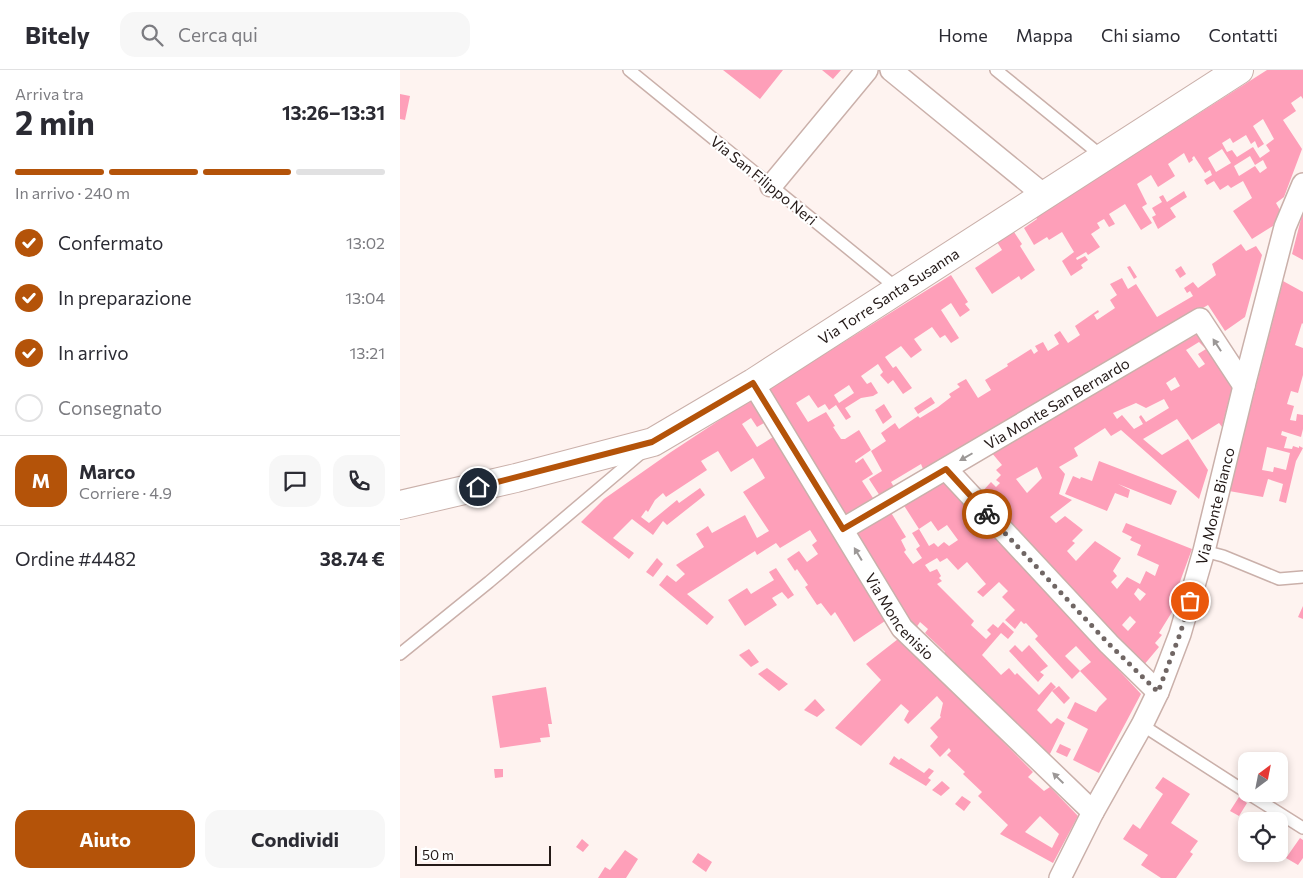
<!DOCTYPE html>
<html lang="it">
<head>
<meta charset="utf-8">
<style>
	body { margin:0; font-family:Commissioner,sans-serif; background:#f7f7f7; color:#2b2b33; height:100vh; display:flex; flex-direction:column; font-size:19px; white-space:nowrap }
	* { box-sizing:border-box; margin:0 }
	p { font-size:16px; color:#7c7c81 }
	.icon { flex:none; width:28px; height:28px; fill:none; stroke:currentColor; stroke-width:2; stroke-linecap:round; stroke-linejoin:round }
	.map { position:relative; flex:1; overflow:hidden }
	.sheet { display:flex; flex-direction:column; background:#fff; width:400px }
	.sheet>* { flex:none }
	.needle { width:32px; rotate:32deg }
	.fabs { position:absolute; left:838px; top:682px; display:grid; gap:10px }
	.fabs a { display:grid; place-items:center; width:50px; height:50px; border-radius:10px; background:#fff; box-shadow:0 2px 8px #0003; font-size:25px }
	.scale { position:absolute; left:15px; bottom:12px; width:136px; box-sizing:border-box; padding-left:5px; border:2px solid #241a18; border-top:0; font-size:14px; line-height:18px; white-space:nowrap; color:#241a18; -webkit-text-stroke:4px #fff; paint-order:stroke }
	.pin { position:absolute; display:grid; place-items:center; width:42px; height:42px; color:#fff; margin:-21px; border:2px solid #fff; border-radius:50%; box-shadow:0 1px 5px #0007 }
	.courier { position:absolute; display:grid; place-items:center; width:50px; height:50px; margin:-25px; border:4px solid #b45309; border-radius:50%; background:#fff; color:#222; box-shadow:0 1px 6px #0007 }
	.head em { font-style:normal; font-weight:700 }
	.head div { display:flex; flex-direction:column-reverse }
	.head { display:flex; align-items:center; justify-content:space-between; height:85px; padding:0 15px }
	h1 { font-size:32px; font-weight:700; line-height:38px }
	.bar { display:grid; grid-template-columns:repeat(4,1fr); gap:8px 5px; align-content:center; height:60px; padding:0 15px }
	.bar i { height:6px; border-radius:4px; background:#e1e1e2 }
	.bar .active { background:#b45309 }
	.bar p { grid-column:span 4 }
	.line { display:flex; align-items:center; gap:12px; padding:0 15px; border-top:1px solid #e1e1e2 }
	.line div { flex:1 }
	.round { display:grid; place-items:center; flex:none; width:52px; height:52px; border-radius:15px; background:#f7f7f7 }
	ol { padding:0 15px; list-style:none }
	li { display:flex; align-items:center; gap:15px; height:55px }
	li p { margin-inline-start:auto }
	li .icon { padding:5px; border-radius:50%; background:#b45309; color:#fff; stroke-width:4 }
	li:last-child { color:#7c7c81 }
	li i { width:28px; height:28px; border:2px solid #e1e1e2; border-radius:50% }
	.action { display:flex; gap:10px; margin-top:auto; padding:10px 15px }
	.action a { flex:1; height:58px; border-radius:15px; background:#b45309; color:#fff; font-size:20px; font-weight:700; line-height:58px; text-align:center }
	.action a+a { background:#f7f7f7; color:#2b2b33 }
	header { display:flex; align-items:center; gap:30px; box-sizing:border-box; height:70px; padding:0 25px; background:#fff; border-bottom:1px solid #e1e1e2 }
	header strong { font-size:24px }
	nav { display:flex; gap:28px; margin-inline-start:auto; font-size:18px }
	.search { width:350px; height:45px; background:#f7f7f7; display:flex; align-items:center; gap:12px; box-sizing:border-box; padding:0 18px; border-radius:15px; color:#7c7c81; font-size:19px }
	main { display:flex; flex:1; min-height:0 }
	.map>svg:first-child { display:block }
</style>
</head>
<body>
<header>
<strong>Bitely</strong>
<div class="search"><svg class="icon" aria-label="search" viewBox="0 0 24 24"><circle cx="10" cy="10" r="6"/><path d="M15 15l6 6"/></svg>Cerca qui</div>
<nav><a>Home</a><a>Mappa</a><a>Chi siamo</a><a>Contatti</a></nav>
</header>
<main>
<section class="sheet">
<div class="head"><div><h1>2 min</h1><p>Arriva tra</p></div><em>13:26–13:31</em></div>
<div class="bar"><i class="active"></i><i class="active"></i><i class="active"></i><i></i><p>In arrivo · 240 m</p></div>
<ol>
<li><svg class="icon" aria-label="check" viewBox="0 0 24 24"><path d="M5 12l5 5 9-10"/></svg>Confermato<p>13:02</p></li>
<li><svg class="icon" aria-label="check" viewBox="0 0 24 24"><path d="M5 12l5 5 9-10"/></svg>In preparazione<p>13:04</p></li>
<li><svg class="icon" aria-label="check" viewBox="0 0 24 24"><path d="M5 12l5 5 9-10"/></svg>In arrivo<p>13:21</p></li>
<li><i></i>Consegnato</li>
</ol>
<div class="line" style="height:90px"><b class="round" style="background:#b45309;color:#fff">M</b><div><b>Marco</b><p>Corriere · 4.9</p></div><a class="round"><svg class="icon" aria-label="chat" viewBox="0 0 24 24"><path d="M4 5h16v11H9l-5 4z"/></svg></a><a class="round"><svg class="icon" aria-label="phone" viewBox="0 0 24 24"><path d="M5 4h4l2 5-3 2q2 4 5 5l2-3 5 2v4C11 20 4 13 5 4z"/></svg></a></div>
<div class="line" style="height:65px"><div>Ordine #4482</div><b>38.74 €</b></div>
<div class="action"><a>Aiuto</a><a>Condividi</a></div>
</section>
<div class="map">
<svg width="903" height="808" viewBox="0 0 903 808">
	<rect width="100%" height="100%" fill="#fef3f0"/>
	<path fill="#fe9fb9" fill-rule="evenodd" d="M323,0H383L360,29Z
		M422,0H441L433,9Z
		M867,0H903V29L901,26L891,33L896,41L883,50L902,79L884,127L876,133L880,140L873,156L852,169L833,141L852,128L843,111L831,118L828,115L820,120L814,111L807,115L804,110L812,105L810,100L805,103L794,86L792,88L793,90L789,93L784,83L768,94L775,106L758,117L751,105L737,114L747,134L742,137L752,153L741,160L725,134L709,144L715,154L709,157L704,149L697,153L700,158L691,164L700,177L688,185L686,182L676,188L677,190L685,186L688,190L681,195L683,198L671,206L662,191L674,182L662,162L649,170L647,167L634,175L624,158L637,149L636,147ZM863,49L874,69L866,75L870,81L860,88L853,77L837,87L832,80L827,82L822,73L830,68L833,73L846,65L851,74L855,71L858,78L864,74L853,56ZM822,79L831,93L816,102L808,88ZM850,86L855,95L863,90L867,98L860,103L855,96L839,106L834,96Z
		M0,24L10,26L5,50L0,49Z
		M784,121L787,127L770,138L776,147L758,159L752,147L756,145L752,138L762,132L759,127L763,125L767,132Z
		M902,145H903V190L892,184Z
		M614,162L622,174L620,176L635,200L621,210L619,206L592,224L575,198L602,180L597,172Z
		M841,174L846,181L856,176L862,185L845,247L825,261L808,235L523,399L521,394L491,412L494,417L480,426L469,409L482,401L471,381L486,371L481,363L495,353L499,359L518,346L520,348L538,337L551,327L549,324L560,317L557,314L566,309L578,328L591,320L585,310L608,296L607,294L631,279L634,284L638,281L635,276L643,272L648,281L659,274L654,265L660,261L668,273L680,265L675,256L698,240L699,242L694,245L697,250L715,238L710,230L717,225L710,214L722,208L728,219L736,214L757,247L793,226L790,221L787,223L784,218L793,212L798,218L816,205L812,194Z
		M730,196L737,207L734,209L727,197Z
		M781,196L786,204L780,208L775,200Z
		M551,205L568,232L565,234L570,240L560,247L551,233L541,240L559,268L551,273L545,265L540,268L532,257L514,269L522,280L511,288L501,276L485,287L493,298L496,296L512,318L503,324L493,310L488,314L480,305L483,302L478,294L461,306L467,314L471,312L478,323L473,326L461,328L445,338L451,347L446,350L436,335L429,340L425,334L418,338L409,325L396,333L408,352L426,342L435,356L433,357L441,369H445L459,360L471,380L455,391L456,393L463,388L473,404L462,411L473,428L444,445L367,320ZM449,315L454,323L439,333L434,325Z
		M883,211L903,222V254L902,253L895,275L903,278V305L898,323L891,321L887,334L894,336L890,350L896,351L897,344L903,345V359L901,367L882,361L881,365L887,367L884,378L892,379L893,376L899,378V376L903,378L896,391L886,433L879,431L883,414L868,409L863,427L829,421ZM867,377L890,383L886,400L874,397L873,402L862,400Z
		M801,262L834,310L822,357L819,353L792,370L777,349L743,369L762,385L788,369L808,400L799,429L721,360L711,366L705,358L674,378L678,386L659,397L665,404L659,424L672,430L650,447L656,453L665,446L683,460L672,471L675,473L667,481L676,491L695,471L721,488L713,501L717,506L711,512L717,519L727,507L740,514L746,501L755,506L759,495L737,485L741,475L730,470L732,467L722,462L726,453L792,479L774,528L777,530L772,542L759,563L762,565L755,573L759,577L743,596L624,472L627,470L581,423L591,412L596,417L600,413L596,410L601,405L596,400L602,395L591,382ZM799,272L806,279L798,284L805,294L799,298L786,280ZM775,307L780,316L771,321L766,313ZM764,329L769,338L746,352L741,345L739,347L743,354L734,359L722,345L717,349L713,343L736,333L746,338ZM637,397L642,408L627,423L616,409ZM738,518L746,524L740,531L734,524ZM730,546L736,552L728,561L722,555Z
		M531,327L535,333L518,344L514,338Z
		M350,330L364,353L357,357L351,348L342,354L357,377L373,367L434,462L485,551L454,572L435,542L431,546L421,533L417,535L405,517L408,515L397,499L395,501L387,489L399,481L407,492L418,484L412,475L417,471L410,460L380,478L376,473L357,485L355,481L287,524L314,547L307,555L259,515L267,505L276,512L285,504L276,495L304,477L296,464L308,456L312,463L345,445L357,468L369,461L343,422L365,408L353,388L331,402L318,381L301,391L307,400L266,427L263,423L255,430L248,442L246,440L241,447L249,453L277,430L279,433L300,418L305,425L267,455L263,451L253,465L232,449L213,468L234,483L229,489L181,452L204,429L271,382Z
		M484,334L492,347L483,354L475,340Z
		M699,391L777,421L771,435L718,414L730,420L728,428L715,423L707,441L665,424L673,406L680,409L681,407L692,411Z
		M543,408L555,424L741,624L699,703L673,690L688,659L667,648L675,632L696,642L699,637L707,629L680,601L691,592L676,576L665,586L680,601L672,609L635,569L638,566L626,553L624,554L621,551L615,559L605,550L615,540L602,527L608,521L599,512L583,527L577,522L586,514L567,492L558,500L547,488L540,492L537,488L525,495L530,502L537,499L541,506L539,508L542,511L537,514L574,551L571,555L586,569L591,564L587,560L593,554L598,558L603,552L614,562L608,569L601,563L582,585L601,605L609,598L615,605L617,603L639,625L651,612L656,617L652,621L659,616L670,628L664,634L652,621L637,640L651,654L657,648L665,653L648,688L543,585L545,582L525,563L528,559L520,552L516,558L509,552L456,463L490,441L506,467L501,470L506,480L504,482L513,494L522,488L516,479L520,476L512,463L519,459L529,476L534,473L538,477L544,472L549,476L558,470L547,455L538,461L531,451L519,459L503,434Z
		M257,488L263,494L253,507L246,502Z
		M376,498L394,525L388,529L382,522L372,528L377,535L345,556L328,530L347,518L351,524L374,510L369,502Z
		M903,536V549L898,547Z
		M498,569L535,603L633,702L628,707L644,721L650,717L678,746L653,793L600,764L608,755L578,726L582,722L563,704L565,702L547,685L551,681L549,678L540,687L530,676L538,667L530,658L541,647L540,646L543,633L537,626L508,654L504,650L509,641L501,634L461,676L435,658L481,610L466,594ZM640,746L659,764L652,778L625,762Z
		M615,575L622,582L629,575L648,596L640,602L644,605L638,612L609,581Z
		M349,579L359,592L351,597L339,585Z
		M367,598L388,614L379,621L358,604Z
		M146,617L152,654H148L150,667L140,668L141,672L100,678L92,626Z
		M415,629L425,640L417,647L404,640Z
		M660,674L671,679L667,687L656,682Z
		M494,686L499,690L501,688L524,703L529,698L534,701L528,708L531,710L526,716L489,694Z
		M94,699H103V707L95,708Z
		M763,707L790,724L771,753L798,771L790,782L793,784L776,808H761L741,795L748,785L723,769L733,754L740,759L763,724L755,718Z
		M542,711L550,718L541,726L532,720Z
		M562,726L571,732L564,741L555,734Z
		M839,727L847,733L839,746L830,741Z
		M900,768L903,770V788L898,795L886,788Z
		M182,769L189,775L183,782L176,777Z
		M225,780L238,789L226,808H198L205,797L210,800Z
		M298,783L312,792L306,802L292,792Z"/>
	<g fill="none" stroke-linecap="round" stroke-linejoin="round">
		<g stroke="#cab0aa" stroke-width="14">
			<path id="lane" d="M229,0L498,219
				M596,0L703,87
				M804,481L823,486L879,509L903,507
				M0,584L89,512L240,384
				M742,655L846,722
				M849,724L903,758"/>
		</g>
		<g stroke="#cab0aa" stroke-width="24">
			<g id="street">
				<path d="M491,0L644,125"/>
				<path d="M371,116L467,0"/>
				<path id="s1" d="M353,313L502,558L693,742"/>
				<path d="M546,399L709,574L758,622"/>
				<path id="s2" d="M443,459L800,249L844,316"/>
				<path id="s3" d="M660,808L693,742L742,655L758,622L780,564L804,481L844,316L885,157L903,114"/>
			</g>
		</g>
		<g stroke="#cab0aa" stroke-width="30">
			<g id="secondary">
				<path id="s4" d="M0,435L116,408L253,372L353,313L839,0"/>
			</g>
		</g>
		<use href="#lane" stroke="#fff" stroke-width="11"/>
		<use href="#street" stroke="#fff" stroke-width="21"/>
		<use href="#secondary" stroke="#fff" stroke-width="28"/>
	</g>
	<defs><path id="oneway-solid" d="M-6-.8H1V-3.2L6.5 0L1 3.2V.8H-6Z" transform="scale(1.25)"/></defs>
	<g fill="#9c9897">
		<use href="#oneway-solid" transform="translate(817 275) rotate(-123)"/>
		<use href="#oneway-solid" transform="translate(566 387) rotate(150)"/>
		<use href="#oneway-solid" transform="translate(458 484) rotate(-121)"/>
		<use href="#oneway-solid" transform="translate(658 708) rotate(-136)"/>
	</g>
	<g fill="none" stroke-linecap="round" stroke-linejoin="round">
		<path stroke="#706664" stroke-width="5" stroke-dasharray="0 9" d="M587,444L709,574L758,622L780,564L790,531"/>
		<path stroke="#b45309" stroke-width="6" d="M78,417L252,372L353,313L443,459L546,399L587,444"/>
	</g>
	<g text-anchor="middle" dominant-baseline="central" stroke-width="4.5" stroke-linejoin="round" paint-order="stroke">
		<g font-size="15" fill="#241a18" stroke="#fff">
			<text transform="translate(364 110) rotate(39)">Via San Filippo Neri</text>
			<text stroke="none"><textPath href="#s4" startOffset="538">Via Torre Santa Susanna</textPath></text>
			<text stroke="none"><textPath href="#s2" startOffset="248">Via Monte San Bernardo</textPath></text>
			<text stroke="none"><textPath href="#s3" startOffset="405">Via Monte Bianco</textPath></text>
			<text stroke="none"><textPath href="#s1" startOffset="276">Via Moncenisio</textPath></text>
		</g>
	</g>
</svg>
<div class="fabs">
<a><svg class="needle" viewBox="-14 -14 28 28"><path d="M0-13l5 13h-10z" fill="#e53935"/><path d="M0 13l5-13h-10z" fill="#7c7c81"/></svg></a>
<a><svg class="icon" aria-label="locate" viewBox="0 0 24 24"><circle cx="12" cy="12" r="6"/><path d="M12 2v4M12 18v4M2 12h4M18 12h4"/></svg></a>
</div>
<div class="scale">50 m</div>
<div class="pin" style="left:790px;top:531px;background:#ea580c"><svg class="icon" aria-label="bag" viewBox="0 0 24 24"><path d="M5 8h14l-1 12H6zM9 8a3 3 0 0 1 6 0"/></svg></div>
<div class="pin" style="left:78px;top:417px;background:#1f2937"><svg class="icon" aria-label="home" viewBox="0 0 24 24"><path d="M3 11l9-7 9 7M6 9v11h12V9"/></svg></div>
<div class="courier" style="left:587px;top:444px"><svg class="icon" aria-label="bike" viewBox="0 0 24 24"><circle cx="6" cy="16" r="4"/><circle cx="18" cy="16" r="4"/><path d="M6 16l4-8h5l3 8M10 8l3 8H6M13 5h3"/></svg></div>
</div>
</main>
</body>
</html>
